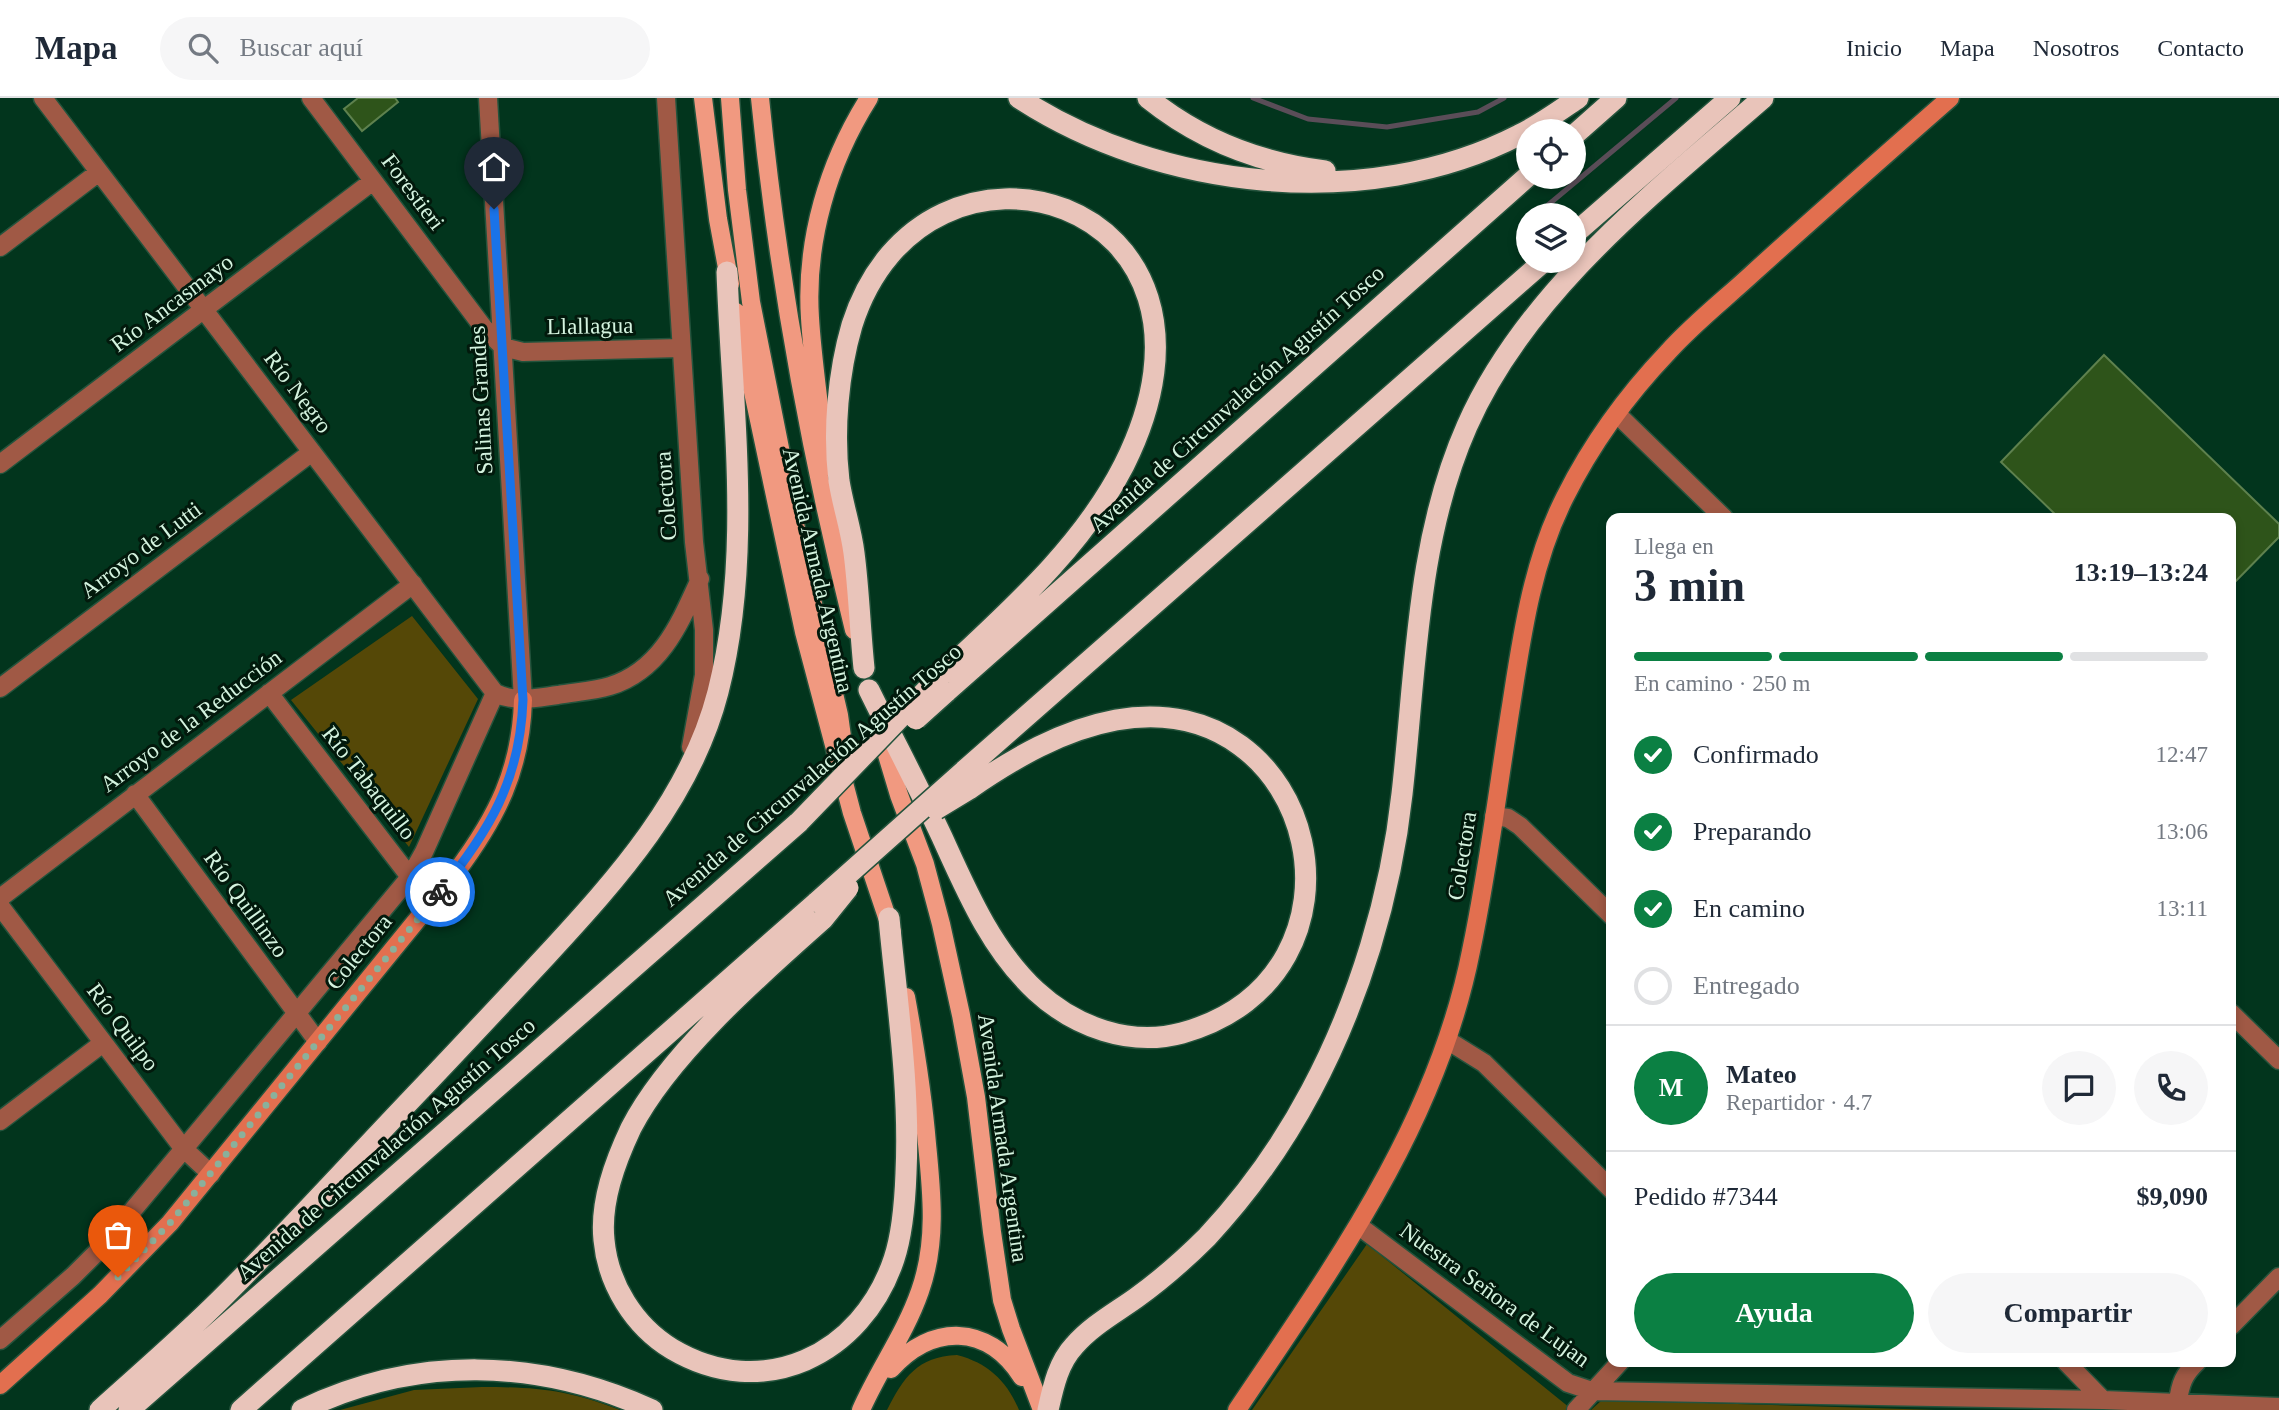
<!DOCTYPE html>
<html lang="es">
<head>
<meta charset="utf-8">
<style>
	body { margin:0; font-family:Georgia,serif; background:#f6f6f7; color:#1f2937; height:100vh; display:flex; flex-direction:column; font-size:26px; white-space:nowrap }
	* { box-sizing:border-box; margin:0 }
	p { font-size:23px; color:#747a83 }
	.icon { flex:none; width:38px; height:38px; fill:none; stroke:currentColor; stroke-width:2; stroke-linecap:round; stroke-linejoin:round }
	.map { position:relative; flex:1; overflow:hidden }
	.drawer { position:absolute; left:1606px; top:415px; width:630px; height:854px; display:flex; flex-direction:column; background:#fff; border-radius:14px; box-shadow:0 4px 10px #0003 }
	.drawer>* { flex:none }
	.buttons { position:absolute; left:1516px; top:21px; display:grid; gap:14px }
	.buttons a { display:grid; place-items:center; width:70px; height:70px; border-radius:50%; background:#fff; box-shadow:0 4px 10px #0003; font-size:35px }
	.pin { position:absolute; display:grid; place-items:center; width:60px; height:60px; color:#fff; margin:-72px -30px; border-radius:50% 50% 50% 0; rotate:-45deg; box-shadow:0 0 7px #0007 }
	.pin .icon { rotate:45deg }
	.courier { position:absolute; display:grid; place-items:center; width:70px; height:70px; margin:-35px; border:5px solid #1a73e8; border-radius:50%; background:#fff; color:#222; box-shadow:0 2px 9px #0007 }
	.summary em { font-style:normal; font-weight:600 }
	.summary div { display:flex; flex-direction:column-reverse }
	.summary { display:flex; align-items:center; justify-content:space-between; height:119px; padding:0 28px }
	h1 { font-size:46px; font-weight:600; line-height:52px }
	.bar { display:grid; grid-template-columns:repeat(4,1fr); gap:10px 7px; align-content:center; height:84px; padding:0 28px }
	.bar i { height:9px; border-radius:5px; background:#e0e1e3 }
	.bar .on { background:#0b8043 }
	.bar p { grid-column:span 4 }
	.line { display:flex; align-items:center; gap:18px; padding:0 28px; border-top:2px solid #e0e1e3 }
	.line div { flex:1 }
	.round { display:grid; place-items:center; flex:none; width:74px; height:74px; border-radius:37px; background:#f6f6f7 }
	ol { padding:0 28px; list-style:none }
	li { display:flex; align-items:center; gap:21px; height:77px }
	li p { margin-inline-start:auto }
	li .icon { padding:7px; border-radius:50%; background:#0b8043; color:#fff; stroke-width:4 }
	li:last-child { color:#747a83 }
	li i { width:38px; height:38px; border:4px solid #e0e1e3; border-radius:50% }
	.primary-button { display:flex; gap:14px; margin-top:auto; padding:14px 28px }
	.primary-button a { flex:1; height:80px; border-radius:42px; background:#0b8043; color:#fff; font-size:28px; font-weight:600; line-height:80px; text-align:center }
	.primary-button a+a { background:#f6f6f7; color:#1f2937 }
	header { display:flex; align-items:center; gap:42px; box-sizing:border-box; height:98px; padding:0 35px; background:#fff; border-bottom:2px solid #e0e1e3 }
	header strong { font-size:33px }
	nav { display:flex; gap:38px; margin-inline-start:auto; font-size:24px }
	.search { width:490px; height:63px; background:#f6f6f7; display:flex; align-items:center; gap:18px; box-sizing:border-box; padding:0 24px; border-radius:38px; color:#747a83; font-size:26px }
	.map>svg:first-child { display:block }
</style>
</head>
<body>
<header>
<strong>Mapa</strong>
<div class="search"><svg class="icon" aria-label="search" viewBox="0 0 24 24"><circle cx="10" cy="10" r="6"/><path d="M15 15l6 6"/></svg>Buscar aquí</div>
<nav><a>Inicio</a><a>Mapa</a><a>Nosotros</a><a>Contacto</a></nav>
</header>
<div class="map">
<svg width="2279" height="1312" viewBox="0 0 2279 1312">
	<rect width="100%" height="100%" fill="#02351d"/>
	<path fill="#554807" d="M412,518L478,601L409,749L291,602Z
		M1367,1146L1570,1310L1568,1312H1252Z
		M957,1257C988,1265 1007,1283 1019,1312H887C904,1279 917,1259 957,1257Z
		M482,1289C537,1289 568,1292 620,1312H340L414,1292Z
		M1602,1302L1937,1312H1591Z"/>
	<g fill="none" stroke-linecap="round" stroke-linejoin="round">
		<path stroke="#5a4d58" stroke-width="5" d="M1253,0L1308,21L1387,29L1478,14L1504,0
			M1536,117L1676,0"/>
	</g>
	<path fill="#2e541a" stroke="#5e814e" stroke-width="2" d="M358,0H395L398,4L362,33L344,11Z
		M2104,257L2279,426V439L2231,488V420H2059L2001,364Z"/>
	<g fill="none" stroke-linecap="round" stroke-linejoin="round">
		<g stroke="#24533c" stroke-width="21">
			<path id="street" d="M43,0L495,595C516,605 535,600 558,597C575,594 594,593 610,588C661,572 680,525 700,481
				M311,0L483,229L503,249L523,254L680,250
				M488,0L523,602
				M666,0L694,444L704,532V577L691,649
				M0,149L99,74
				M1617,316L1724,420
				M0,366L373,83
				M0,590L312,354
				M269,595L430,805
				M135,696L318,944
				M1494,718L1508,720L1520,728L1612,818
				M0,800L413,486
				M0,808L183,1050L211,1076
				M2231,915L2279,962
				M1447,942L1484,965L1612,1092
				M0,1023L103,945
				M1359,1128L1568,1285L1592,1293L2103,1302L2279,1309
				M2231,1228L2279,1179
				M0,1242L73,1178L103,1148L410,779L424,754L495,595
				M2066,1264L2103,1302
				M2178,1304C2180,1286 2184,1276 2197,1264
				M1576,1312L1620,1264"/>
		</g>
		<g stroke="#24533c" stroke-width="21">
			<path id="secondary" d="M0,1287L100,1197L170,1125L456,774C497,719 521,672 523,602
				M1237,1312C1333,1169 1437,1026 1471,853C1488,772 1498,690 1511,608C1522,537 1532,464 1565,399C1591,347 1628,296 1668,254C1694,225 1725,201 1753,175C1818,116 1884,58 1950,0"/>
		</g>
		<g stroke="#24533c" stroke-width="21">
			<path id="primary" d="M703,0L718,121L730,186
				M730,0L737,92L751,204L799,446L839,617L843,646
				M760,0C778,182 810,355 854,532
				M736,214L804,534L852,715L892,834
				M825,369C822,319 813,270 810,220C805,143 828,65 869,0
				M878,627L899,697L925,766L941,826L961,917L976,999L992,1134L1002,1202L1011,1231L1042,1312
				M891,1271C932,1226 987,1225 1022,1279
				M861,1312C879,1271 905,1236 920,1193C937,1145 932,1096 927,1046C923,997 915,948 906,899"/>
		</g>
		<g stroke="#24533c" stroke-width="24">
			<path id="highway" d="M1019,0C1160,92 1367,115 1519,37C1540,27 1559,13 1578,0
				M1148,0C1199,41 1260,65 1325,73
				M1573,38L1616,0
				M1573,137L1730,0
				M864,570C860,532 859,493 854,455C851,431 843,408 839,383C833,333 838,275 852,227C924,0 1258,99 1124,367C1082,450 1008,514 941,577
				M869,592C893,641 919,690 942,739C967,794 991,851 1036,893C1075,929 1130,949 1182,935C1386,878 1319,586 1116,622C1062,632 1014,660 969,691
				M946,594L1528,78
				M964,673L1544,163
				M823,821C760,877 669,956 631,1030C615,1064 600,1104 604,1142C608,1186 634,1228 672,1251C763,1305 862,1257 894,1161C903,1134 905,1103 906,1075C910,990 897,905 889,820
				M100,1312C141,1275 183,1239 222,1200C291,1131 356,1059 423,989C464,946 505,902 546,858C618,780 691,699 718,594C753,457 732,313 727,174
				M129,1312L799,724
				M241,1312L817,804
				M302,1312C416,1257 538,1260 652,1312
				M1048,1312C1053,1290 1058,1265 1074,1248C1091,1228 1115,1215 1136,1200C1161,1182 1185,1161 1207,1139C1248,1095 1283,1046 1311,993C1359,903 1391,797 1402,696C1416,573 1416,443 1467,328C1526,194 1655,94 1763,0"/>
		</g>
		<use href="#street" stroke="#a05945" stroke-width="18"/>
		<use href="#secondary" stroke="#e26f4f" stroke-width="18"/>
		<use href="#primary" stroke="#f19980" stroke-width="18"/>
		<use href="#highway" stroke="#e9c4ba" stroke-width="21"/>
		<g stroke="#24533c" stroke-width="24" stroke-linecap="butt">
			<path id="highway-bridge" d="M916,621L946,594
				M936,711L969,691
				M799,724L941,577
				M817,804L964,673
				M823,821L848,790"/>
		</g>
		<use href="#highway-bridge" stroke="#e9c4ba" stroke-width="21"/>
	</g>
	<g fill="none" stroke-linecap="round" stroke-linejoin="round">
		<path stroke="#8ab09b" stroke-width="7" stroke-dasharray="0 12.6" d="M118,1179L170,1125L440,794"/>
		<path stroke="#1a73e8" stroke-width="9" d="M440,794C489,733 520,683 523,602L494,111"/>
	</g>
	<g text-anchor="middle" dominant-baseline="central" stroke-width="6" stroke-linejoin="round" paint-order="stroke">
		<g font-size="23" fill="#d4f3df" stroke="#02190c">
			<text transform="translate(413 94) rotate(53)">Forestieri</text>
			<text transform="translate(172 205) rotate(-37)">Río Ancasmayo</text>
			<text transform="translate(590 228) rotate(-1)">Llallagua</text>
			<text transform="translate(298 294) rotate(53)">Río Negro</text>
			<text transform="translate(1237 301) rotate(-42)">Avenida de Circunvalación Agustín Tosco</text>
			<text transform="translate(481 302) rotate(-93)">Salinas Grandes</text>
			<text transform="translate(666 398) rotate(-94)">Colectora</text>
			<text transform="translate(141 452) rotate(-37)">Arroyo de Lutti</text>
			<text transform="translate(818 472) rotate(77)">Avenida Armada Argentina</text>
			<text transform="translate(191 623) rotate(-37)">Arroyo de la Reducción</text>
			<text transform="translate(812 677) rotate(-41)">Avenida de Circunvalación Agustín Tosco</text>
			<text transform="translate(369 685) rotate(52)">Río Tabaquillo</text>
			<text transform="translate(1462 758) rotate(-81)">Colectora</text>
			<text transform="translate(246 806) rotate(54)">Río Quillinzo</text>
			<text transform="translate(359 854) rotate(-51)">Colectora</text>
			<text transform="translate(123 929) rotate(53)">Río Quilpo</text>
			<text transform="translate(1003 1040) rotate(82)">Avenida Armada Argentina</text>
			<text transform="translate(386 1051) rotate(-41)">Avenida de Circunvalación Agustín Tosco</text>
			<text transform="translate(1495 1197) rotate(36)">Nuestra Señora de Lujan</text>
		</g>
	</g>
</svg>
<div class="buttons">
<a><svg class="icon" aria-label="locate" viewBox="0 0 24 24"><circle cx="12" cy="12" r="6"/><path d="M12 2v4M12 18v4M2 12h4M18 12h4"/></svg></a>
<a><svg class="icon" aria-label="layers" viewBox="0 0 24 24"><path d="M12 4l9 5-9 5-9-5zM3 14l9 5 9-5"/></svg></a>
</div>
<div class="pin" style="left:118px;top:1179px;background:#ea580c"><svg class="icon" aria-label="bag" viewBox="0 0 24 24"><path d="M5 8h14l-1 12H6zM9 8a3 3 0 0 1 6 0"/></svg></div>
<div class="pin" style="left:494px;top:111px;background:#1f2937"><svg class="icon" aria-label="home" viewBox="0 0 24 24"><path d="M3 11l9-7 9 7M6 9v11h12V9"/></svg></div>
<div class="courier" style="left:440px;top:794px"><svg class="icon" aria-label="bike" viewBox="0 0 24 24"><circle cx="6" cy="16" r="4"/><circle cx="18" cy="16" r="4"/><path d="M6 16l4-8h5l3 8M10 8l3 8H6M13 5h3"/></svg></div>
<section class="drawer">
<div class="summary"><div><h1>3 min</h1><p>Llega en</p></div><em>13:19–13:24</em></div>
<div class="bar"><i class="on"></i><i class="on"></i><i class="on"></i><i></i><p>En camino · 250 m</p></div>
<ol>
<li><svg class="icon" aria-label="check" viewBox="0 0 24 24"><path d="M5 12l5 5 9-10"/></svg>Confirmado<p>12:47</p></li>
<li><svg class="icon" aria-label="check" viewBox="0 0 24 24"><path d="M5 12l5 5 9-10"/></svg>Preparando<p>13:06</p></li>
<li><svg class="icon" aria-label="check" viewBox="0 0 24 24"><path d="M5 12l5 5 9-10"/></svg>En camino<p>13:11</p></li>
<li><i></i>Entregado</li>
</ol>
<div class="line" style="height:126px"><b class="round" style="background:#0b8043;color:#fff">M</b><div><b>Mateo</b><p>Repartidor · 4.7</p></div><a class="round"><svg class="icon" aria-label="chat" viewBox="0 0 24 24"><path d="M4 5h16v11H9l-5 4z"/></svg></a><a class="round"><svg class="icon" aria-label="phone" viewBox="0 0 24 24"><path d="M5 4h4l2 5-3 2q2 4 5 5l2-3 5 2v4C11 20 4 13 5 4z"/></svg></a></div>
<div class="line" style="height:91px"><div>Pedido #7344</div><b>$9,090</b></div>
<div class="primary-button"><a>Ayuda</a><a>Compartir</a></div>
</section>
</div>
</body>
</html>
